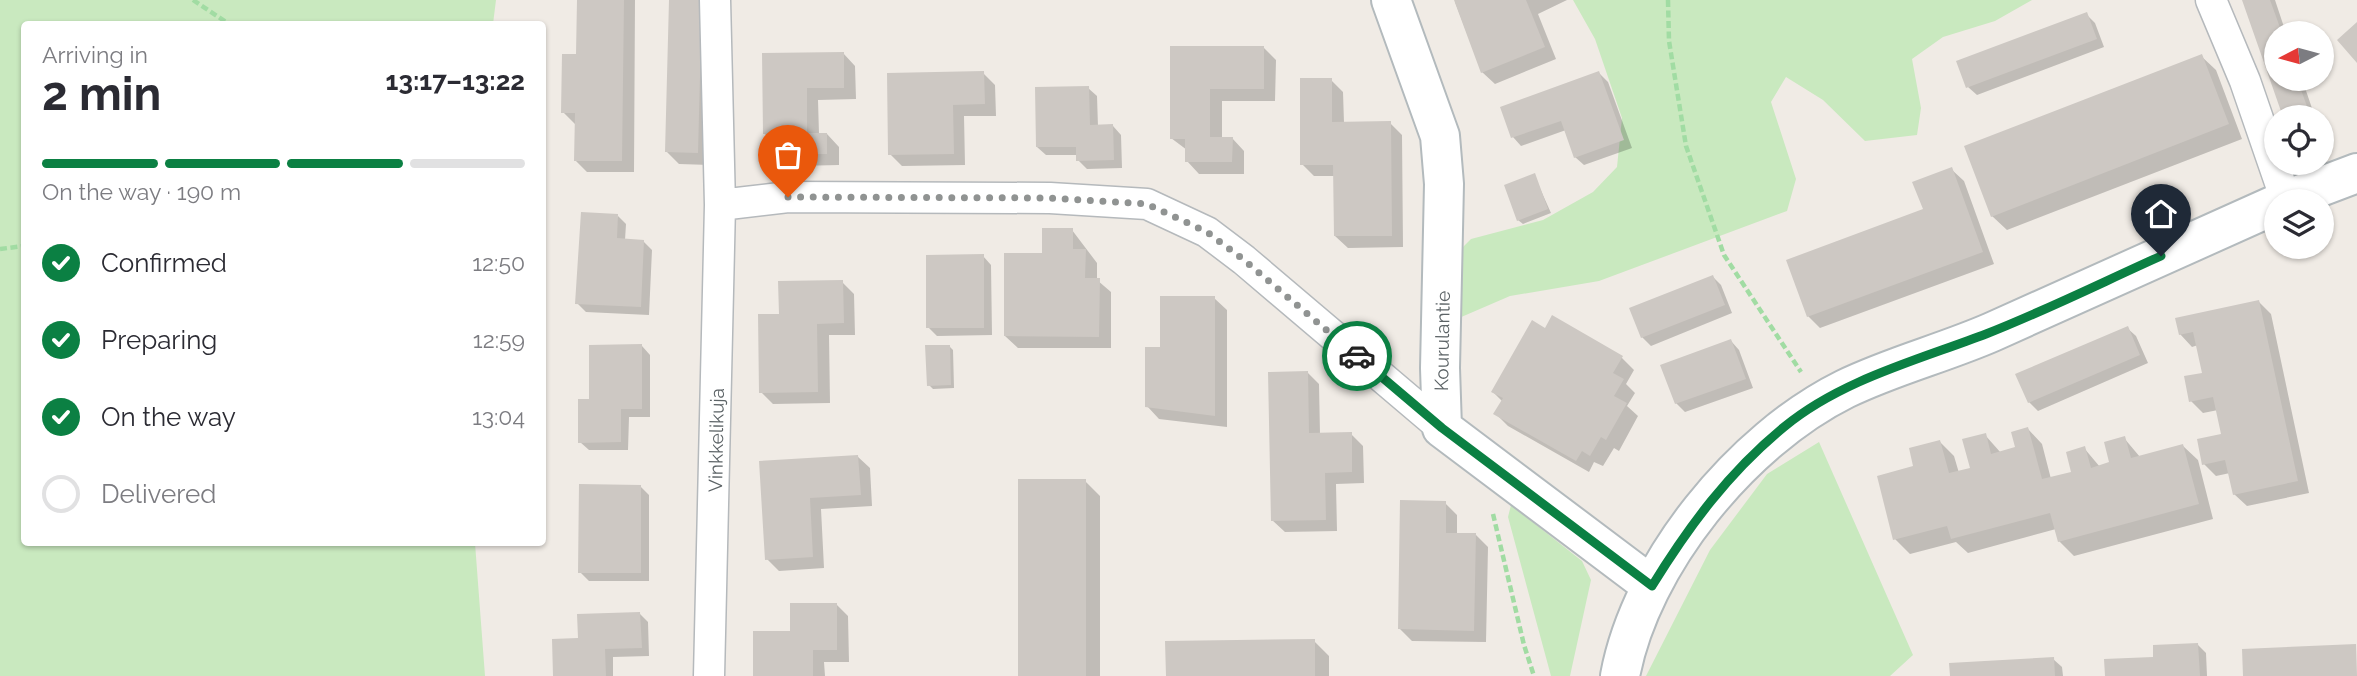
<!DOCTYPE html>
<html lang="en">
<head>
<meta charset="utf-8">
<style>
	body { margin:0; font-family:Raleway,sans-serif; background:#f2f2f3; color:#2b2b33; height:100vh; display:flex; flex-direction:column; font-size:26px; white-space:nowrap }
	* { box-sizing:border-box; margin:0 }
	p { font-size:23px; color:#7c7c81 }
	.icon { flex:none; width:38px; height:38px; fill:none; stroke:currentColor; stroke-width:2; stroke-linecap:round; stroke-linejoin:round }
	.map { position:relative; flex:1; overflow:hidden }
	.panel { position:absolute; left:21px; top:21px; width:525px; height:525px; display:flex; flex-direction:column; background:#fff; border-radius:7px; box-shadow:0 2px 5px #0004 }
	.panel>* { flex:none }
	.needle { width:46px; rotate:264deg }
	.buttons { position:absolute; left:2264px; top:21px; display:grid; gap:14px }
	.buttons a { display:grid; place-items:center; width:70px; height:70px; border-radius:50%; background:#fff; box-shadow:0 2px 5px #0004; font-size:35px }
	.pin { position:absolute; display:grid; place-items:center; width:60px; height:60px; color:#fff; margin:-72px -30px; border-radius:50% 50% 50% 0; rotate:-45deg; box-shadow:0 0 7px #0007 }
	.pin .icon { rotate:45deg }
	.courier { position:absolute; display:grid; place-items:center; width:70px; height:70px; margin:-35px; border:5px solid #0b8043; border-radius:50%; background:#fff; color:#222; box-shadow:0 2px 9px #0007 }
	.summary em { font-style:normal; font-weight:700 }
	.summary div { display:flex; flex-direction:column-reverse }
	.summary { display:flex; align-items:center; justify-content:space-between; height:119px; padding:0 21px }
	h1 { font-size:46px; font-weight:700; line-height:52px }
	.bar { display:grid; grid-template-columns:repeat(4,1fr); gap:10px 7px; align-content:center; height:84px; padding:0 21px }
	.bar i { height:9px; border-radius:5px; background:#e1e1e2 }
	.bar .selected { background:#0b8043 }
	.bar p { grid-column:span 4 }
	ol { padding:0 21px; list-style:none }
	li { display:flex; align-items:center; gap:21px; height:77px }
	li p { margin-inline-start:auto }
	li .icon { padding:7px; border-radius:50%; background:#0b8043; color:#fff; stroke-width:4 }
	li:last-child { color:#7c7c81 }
	li i { width:38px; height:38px; border:4px solid #e1e1e2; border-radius:50% }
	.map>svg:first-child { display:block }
</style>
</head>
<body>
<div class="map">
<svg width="2357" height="676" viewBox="0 0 2357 676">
	<rect width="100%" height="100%" fill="#f0ebe5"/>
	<path fill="#c9e9bf" d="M0,0H496L493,24H24V542L475,543L485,676H0Z
		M1573,0H2032L1995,21L1943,37L1912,59L1921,108L1917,135L1865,141L1823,100L1786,77L1771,102L1796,179L1787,211L1599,281L1510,296L1459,318L1448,262L1471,239L1543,220L1593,192L1617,167L1622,118L1595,39Z
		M1819,442L1913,655L1890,676H1646L1710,550L1767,474Z
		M1511,505L1582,561L1591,580L1570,676H1551L1508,517Z"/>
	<path fill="#0003" d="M578,0H635L634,172H587L575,160L576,125L563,112L578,56Z
		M671,0H714L710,165L679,164L667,152Z
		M1459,0H1567L1538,14L1556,59L1495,84L1482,72L1455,2Z
		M2244,0H2275L2286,33H2277V79H2302L2315,117H2285Z
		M2086,14L2095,23L2104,47L1977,95L1968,87Z
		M1171,48H1264L1276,60L1275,101H1222V138H1232L1244,151V174H1199L1187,161V150L1171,138Z
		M843,53L855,66L856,99L818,100L819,134H827L839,147V165L796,166L784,154V146H777L765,134L764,54Z
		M2201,56L2216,70L2242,139L2007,230L1992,216Z
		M983,73L995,85L996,116H964L965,165L902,166L890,154Z
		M1599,73L1608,82L1632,148L1584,165L1575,157L1566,130L1521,146L1513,137L1502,108Z
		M1331,80L1343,92L1344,123H1390L1402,135L1403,247L1348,248L1335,236V176H1314L1302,164Z
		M1088,88L1097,96L1098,127L1113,126L1121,135L1122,168L1087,169L1078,160V155H1046L1037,147Z
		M1951,169L1964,181L1994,264L1820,328L1808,316L1925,210Z
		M1534,175L1551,213L1523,224L1518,220Z
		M618,216L626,224L625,240L643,241L652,250L649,315L586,312L577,303Z
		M1072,230L1097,263V280L1111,292V348H1018L1005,336L1044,255Z
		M983,256L991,265L992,335L937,336L928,327Z
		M1713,277L1721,285L1732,313L1651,346L1642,337Z
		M842,282L854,294L855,335H829L830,403L773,404L761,392L781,315Z
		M1214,298L1227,310V427L1159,419L1147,406L1161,349Z
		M2259,302L2271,314L2309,493L2247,506L2234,494L2230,473L2216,476L2204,464L2223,435L2218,410L2203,413L2191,401L2204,374L2198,345L2192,347L2180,334Z
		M1552,318L1622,358L1634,370L1626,384L1635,393L1627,406L1638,416L1619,451L1614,448L1603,466L1594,462L1589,472L1508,426L1496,414L1503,402L1493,392L1546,330Z
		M2127,328L2136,336L2148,363L2038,411L2029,402Z
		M1731,341L1739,350L1753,388L1685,412L1676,403Z
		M642,346L650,355V417H629L628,450H589L580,442L591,401Z
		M949,346L953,350L954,388L933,389L929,385Z
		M1307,372L1319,384L1320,434H1351L1363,446L1364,483L1336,484L1337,531L1285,532L1272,520Z
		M2028,429L2042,444L2051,479L2073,473L2084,448L2100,467L2112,464L2124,438L2140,457L2183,446L2198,460L2213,519L2074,556L2059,541L2056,529L1968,553L1956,542L1910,554L1895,539L1916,468L1940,442L1954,456L1959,473L1972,469L1985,435L2001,453L2017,448Z
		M857,456L870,468L872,506L821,509L824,568L779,571L767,559L761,462Z
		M1085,481L1100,496V676H1020Z
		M640,486L649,495V581H589L580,572Z
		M1445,503L1457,515V535H1476L1488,547L1486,642L1412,641L1400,629Z
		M836,604L848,616L849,662H824L825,676H755L792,633Z
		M640,614L648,622L649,656L613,657V676H554L580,640Z
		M1314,641L1329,656V676H1167Z
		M2198,645L2206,653L2207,676H2107Z
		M2053,659L2062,667L2063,676H1952Z"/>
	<path fill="#cdc8c3" d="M577,0H624L622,161H574L575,113H561L562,54H576Z
		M669,0H702L698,153L665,152Z
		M1454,0H1526L1545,47L1481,73Z
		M2242,0H2270L2282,33H2277V79H2297L2308,109L2283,117Z
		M2087,12L2097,39L1966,88L1956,61Z
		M2357,22V63L2337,40Z
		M1170,46H1264V89H1210V137H1233L1232,162H1185V139H1170Z
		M844,52V88H807V133H827V154H783L782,134H763L762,53Z
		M2202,54L2229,124L1991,217L1964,146Z
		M984,71L985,104L953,105L954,154L888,155L887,73Z
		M1599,71L1624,140L1574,158L1561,121L1511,138L1500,107Z
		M1300,78H1332V122L1391,121L1392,236H1334L1333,165H1300Z
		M1089,86L1090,125L1113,124L1114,160L1076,161V147H1036L1035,87Z
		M1952,167L1983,252L1807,317L1786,260L1923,209L1912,182Z
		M1535,173L1548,209L1517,221L1504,185Z
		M581,212L618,214L617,238L644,240L641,307L575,304Z
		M1042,228H1073V249H1086L1085,278H1100L1099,337L1004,336V253H1042Z
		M984,254V328H926V255Z
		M1713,275L1725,305L1641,338L1629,308Z
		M843,280L844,323L817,324L818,392L759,393L758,314H779L778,281Z
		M1160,296H1215V416L1145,407V347H1160Z
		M2259,300L2298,481L2233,495L2225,460L2202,465L2197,439L2221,434L2213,397L2189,402L2184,376L2202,373L2193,332L2179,335L2175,318Z
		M1552,315L1623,356L1613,373L1624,379L1614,396L1627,403L1606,440L1601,437L1590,456L1582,451L1576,461L1493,414L1503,398L1491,392L1532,320L1545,328Z
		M2128,326L2140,355L2028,403L2015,374Z
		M1731,339L1746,379L1675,404L1660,365Z
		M642,344V409H621V442L578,443V399H589V345Z
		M925,345H950L951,385L927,386Z
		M1308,371L1309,433L1352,432V472L1325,473L1326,520L1271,521L1268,372Z
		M2028,427L2042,479L2071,472L2066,452L2085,446L2091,468L2109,462L2104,442L2125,436L2131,458L2183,444L2199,504L2058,542L2050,513L1951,539L1947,526L1893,540L1877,476L1913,466L1909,448L1940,440L1949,473L1970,468L1962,439L1986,433L1991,454L2015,447L2011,432Z
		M858,455L861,495L810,498L813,557L765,560L759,461Z
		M1018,479H1086V676H1018Z
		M579,484L641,485V573H578Z
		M1400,500L1446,501V533H1476L1474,631L1398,629Z
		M790,603H837V650H813V676H753V631H790Z
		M640,612L642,648L605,649L606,676H553L552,639L578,638L577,614Z
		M1315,639V676H1166L1165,641Z
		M2198,643L2200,676H2105L2104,659L2153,657V645Z
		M2356,644L2357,676H2243L2242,649Z
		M2054,657L2055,676H1950L1949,663Z"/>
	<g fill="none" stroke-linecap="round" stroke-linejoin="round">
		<g stroke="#b5b9bc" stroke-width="33">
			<path id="street" d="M715,0L720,205
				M2211,0L2245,81L2286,200
				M709,676L720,205L788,197L1050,198L1147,204L1207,232L1244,260L1442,428"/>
		</g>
		<g stroke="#b3babd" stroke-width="42">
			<path id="secondary" d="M1391,0L1440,136L1444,184L1440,368L1442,428L1652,586
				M2283,201L2357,173
				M1620,676C1641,563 1742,440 1845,389C1892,366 1944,353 1992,332C2087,290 2182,247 2277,204"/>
		</g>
		<path stroke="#a1dca3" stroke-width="4.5" stroke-dasharray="7 3.5" stroke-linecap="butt" d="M193,0L229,24
			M1668,0L1669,41L1686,146L1724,255L1801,372
			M0,249L24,246
			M1493,514L1524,645L1534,676"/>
		<use href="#street" stroke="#fff" stroke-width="30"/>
		<use href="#secondary" stroke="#fff" stroke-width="38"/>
	</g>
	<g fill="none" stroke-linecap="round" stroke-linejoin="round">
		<path stroke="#909392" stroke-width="7" stroke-dasharray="0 12.6" d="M788,197L1050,198L1147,204L1207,232L1244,260L1357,356"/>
		<path stroke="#0b8043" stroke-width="9" d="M1357,356L1442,428L1652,586C1689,526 1729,472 1784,427C1841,380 1918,360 1986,334C2045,311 2103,282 2161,256"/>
	</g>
	<g text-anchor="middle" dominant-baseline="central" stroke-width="5" stroke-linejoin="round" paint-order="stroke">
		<g font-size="19" fill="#5c6366" stroke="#fff">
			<text transform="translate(1442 341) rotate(-89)">Kourulantie</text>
			<text transform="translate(716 440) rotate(-89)">Vinkkelikuja</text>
		</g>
	</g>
</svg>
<div class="buttons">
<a><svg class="needle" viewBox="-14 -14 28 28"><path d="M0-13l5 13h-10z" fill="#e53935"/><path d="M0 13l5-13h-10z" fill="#7c7c81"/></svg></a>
<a><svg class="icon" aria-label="locate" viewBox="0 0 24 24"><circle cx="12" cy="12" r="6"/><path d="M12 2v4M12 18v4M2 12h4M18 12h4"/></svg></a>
<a><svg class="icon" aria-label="layers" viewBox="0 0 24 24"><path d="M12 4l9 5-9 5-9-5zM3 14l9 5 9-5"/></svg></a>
</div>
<div class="pin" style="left:788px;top:197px;background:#ea580c"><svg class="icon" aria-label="bag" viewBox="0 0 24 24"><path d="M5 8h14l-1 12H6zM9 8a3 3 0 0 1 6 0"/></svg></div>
<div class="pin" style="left:2161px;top:256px;background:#1f2937"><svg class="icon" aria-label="home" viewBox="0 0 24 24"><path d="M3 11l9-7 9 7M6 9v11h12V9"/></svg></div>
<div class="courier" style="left:1357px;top:356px"><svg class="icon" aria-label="car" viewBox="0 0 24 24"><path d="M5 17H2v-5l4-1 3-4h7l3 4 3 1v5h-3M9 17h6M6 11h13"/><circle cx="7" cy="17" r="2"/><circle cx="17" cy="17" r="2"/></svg></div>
<section class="panel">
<div class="summary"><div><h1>2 min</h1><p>Arriving in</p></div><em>13:17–13:22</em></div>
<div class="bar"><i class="selected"></i><i class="selected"></i><i class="selected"></i><i></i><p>On the way · 190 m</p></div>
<ol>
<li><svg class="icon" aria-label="check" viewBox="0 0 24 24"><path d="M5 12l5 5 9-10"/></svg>Confirmed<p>12:50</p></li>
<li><svg class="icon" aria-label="check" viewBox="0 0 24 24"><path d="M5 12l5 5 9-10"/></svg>Preparing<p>12:59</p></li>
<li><svg class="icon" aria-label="check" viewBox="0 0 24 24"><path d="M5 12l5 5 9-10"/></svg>On the way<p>13:04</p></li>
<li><i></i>Delivered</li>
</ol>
</section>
</div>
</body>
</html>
